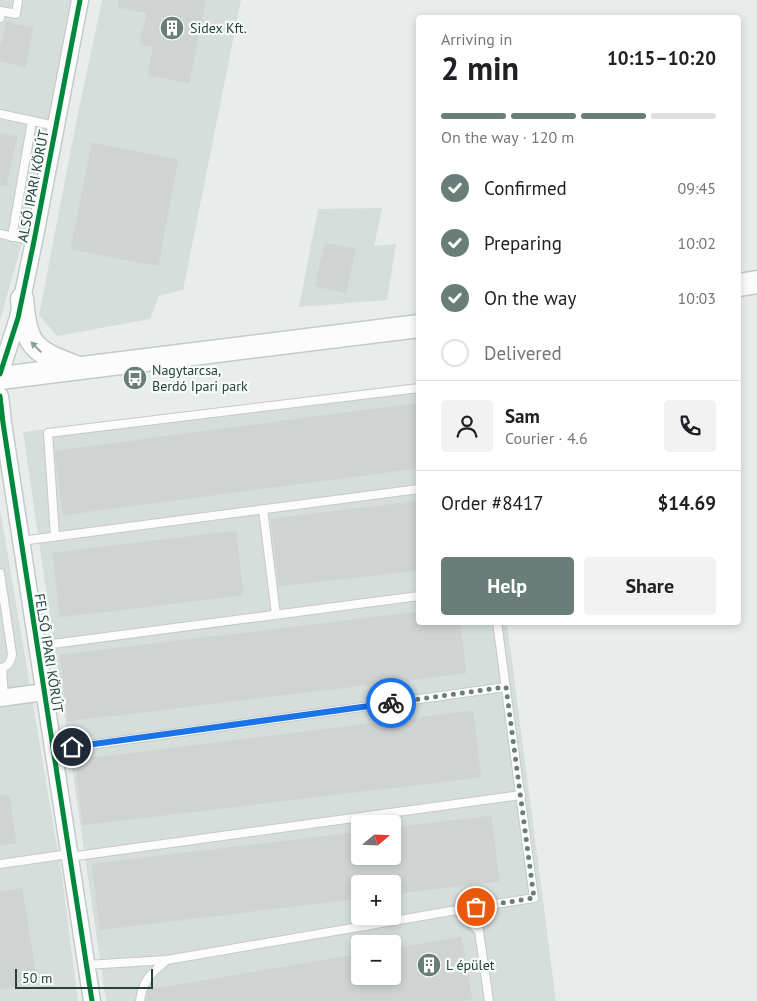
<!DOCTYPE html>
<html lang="en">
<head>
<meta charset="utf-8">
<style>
	body { margin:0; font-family:"PT Sans",sans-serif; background:#f2f2f2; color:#202124; height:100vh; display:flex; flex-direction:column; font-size:19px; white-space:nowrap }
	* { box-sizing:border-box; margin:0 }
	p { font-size:16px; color:#757577 }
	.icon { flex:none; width:28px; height:28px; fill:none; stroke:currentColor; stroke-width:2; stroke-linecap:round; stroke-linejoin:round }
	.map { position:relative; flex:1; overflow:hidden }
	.panel { position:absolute; left:416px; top:15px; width:325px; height:610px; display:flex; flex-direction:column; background:#fff; border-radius:5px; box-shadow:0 2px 8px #0003 }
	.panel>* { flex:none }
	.needle { width:32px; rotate:71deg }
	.buttons { position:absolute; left:351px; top:815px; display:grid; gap:10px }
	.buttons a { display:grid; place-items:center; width:50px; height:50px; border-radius:5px; background:#fff; box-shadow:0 2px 8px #0003; font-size:25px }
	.scale { position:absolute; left:15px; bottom:12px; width:138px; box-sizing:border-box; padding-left:5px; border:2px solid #24423a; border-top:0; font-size:14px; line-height:18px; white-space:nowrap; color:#24423a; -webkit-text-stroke:4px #f7fbf9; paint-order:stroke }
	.pin { position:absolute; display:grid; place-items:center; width:42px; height:42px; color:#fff; margin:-21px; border:2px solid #fff; border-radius:50%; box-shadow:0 1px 5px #0007 }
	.courier { position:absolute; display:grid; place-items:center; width:50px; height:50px; margin:-25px; border:4px solid #1a73e8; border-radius:50%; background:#fff; color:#222; box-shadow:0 1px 6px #0007 }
	.head em { font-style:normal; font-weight:700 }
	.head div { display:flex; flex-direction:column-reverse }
	.head { display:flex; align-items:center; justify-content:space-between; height:85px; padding:0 25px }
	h1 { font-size:32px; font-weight:700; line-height:38px }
	.bar { display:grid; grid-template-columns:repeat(4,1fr); gap:8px 5px; align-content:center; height:60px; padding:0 25px }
	.bar i { height:6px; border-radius:4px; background:#e0e0e0 }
	.bar .active { background:#697e78 }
	.bar p { grid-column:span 4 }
	.line { display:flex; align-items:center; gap:12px; padding:0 25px; border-top:1px solid #e0e0e0 }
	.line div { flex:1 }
	.round { display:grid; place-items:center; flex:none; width:52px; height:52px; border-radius:5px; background:#f2f2f2 }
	ol { padding:0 25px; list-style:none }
	li { display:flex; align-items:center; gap:15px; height:55px }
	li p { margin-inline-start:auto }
	li .icon { padding:5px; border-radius:50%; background:#697e78; color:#fff; stroke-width:4 }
	li:last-child { color:#757577 }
	li i { width:28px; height:28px; border:2px solid #e0e0e0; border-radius:50% }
	.primary-button { display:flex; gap:10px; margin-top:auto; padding:10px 25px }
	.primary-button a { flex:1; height:58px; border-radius:5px; background:#697e78; color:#fff; font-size:20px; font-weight:700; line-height:58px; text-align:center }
	.primary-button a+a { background:#f2f2f2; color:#202124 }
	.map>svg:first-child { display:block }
</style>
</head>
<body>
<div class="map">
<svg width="757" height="1001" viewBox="0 0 757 1001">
	<rect width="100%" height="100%" fill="#e8edeb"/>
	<path fill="#d6dedb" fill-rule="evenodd" d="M0,0H70L27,226L0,320Z
		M102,0H241L183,290L159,296L150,319L57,336L39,315L77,118Z
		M382,208L374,246L396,244L387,300L299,307L318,209Z
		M419,383V622L507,623L556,1001H106L23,432ZM360,824H392V856H360ZM360,884H392V916H360ZM360,944H392V976H360Z
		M0,508L62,876L78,1001H0Z"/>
	<path fill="#cfd4d2" stroke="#d1d6d4" d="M119,0H206L189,83L148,75L153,47L140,44L147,13L118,7Z
		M6,22L33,28L25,67L0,61V49Z
		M0,133L17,137L6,186L0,185Z
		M92,143L178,160L158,266L71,249Z
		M325,243L355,249L346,293L315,286Z
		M419,403V468L63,515L55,451Z
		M419,501V570L279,586L271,519Z
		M236,531L243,595L60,617L53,553Z
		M419,612V622H460L466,673L68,721L60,655Z
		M473,711L481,777L83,825L75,760Z
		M0,795H9L16,843L0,845Z
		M491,816L499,881L392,894V884H360V898L100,930L92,864L360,832V856H392V828Z
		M22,888L37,983L0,989V892Z
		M461,937L472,999L458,1001H146L148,990L360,954V976H392V949Z"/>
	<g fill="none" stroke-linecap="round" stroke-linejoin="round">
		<g stroke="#c5cac8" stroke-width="10">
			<path id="lane" d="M0,18L1,11L16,14L18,0
				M0,114L56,126
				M0,234L34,241
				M12,237L32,121
				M263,509L276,615
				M55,536L48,433L419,388
				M21,541L419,489
				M0,573L12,654C11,662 8,667 0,668
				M37,646L419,596
				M2,668L4,697
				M53,750L506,687
				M69,857L521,795
				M0,864L69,854
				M457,910L479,931L489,1001
				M86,965L167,960L457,910L534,898L497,622
				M140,1001C143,979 151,974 167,960"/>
		</g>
		<g stroke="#c5cac8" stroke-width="19">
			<path id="street" d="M0,374L18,318L34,241L80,0
				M0,396L3,423L92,1001
				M0,698L44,692"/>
		</g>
		<g stroke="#c3cbc8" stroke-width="25">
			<path id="secondary" d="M739,285L757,282
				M22,299C26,346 33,351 76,367
				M0,378L419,326"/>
		</g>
		<use href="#lane" stroke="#fcfcfc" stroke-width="8"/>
		<use href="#street" stroke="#fcfcfc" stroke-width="16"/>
		<use href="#secondary" stroke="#fcfcfc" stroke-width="22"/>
		<g stroke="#f7fbf9" stroke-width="8">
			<path id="cycleway" d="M0,374L18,318L34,241L80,0
				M0,396L3,423L92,1001"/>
		</g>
		<use href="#cycleway" stroke="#00873e" stroke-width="5"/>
	</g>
	<defs><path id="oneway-solid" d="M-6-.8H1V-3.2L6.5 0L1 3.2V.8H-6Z" transform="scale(1.25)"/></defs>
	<use fill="#909f9b" href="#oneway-solid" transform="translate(36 347) rotate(-134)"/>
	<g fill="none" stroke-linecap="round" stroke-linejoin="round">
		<path stroke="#697e78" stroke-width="5" stroke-dasharray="0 9" d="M391,703L506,687L534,898L476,907"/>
		<path stroke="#1a73e8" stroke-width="6" d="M72,747L391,703"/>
	</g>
	<defs>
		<g id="building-disc" transform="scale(1.25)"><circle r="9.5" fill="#697e78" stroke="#f7fbf9"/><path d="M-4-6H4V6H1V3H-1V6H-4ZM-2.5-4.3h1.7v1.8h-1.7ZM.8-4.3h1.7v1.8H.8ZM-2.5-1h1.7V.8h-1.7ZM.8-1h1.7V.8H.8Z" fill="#fff"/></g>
		<g id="bus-disc" transform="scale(1.25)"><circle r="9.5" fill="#697e78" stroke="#f7fbf9"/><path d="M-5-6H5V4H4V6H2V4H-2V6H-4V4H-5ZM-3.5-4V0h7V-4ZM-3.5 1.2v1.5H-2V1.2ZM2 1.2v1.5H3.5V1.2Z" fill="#fff"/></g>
	</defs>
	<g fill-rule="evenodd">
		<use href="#building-disc" x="172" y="28"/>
		<use href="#bus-disc" x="135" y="378"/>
		<use href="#building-disc" x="429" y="965"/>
	</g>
	<g text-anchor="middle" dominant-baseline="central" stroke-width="4.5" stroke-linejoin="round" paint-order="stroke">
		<g font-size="14" fill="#24423a" stroke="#f7fbf9" text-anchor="start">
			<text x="190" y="28">Sidex Kft.</text>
			<text x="152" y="370">Nagytarcsa,<tspan x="152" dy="16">Berdó Ipari park</tspan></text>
			<text x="446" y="965">L épület</text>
		</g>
		<g font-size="14" fill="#24423a" stroke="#f7fbf9">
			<text transform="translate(33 186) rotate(-79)">ALSÓ IPARI KÖRÚT</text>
			<text transform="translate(49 653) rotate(81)">FELSŐ IPARI KÖRÚT</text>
		</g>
	</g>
</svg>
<div class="buttons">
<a><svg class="needle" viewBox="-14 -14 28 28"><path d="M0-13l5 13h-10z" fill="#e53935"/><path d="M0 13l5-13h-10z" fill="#757577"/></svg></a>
<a>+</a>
<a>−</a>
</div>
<div class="scale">50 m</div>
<div class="pin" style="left:476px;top:907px;background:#ea580c"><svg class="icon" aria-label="bag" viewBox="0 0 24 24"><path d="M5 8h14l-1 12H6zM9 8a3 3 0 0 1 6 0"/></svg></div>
<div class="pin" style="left:72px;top:747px;background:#1f2937"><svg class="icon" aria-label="home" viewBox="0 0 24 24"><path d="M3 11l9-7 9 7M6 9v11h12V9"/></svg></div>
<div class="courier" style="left:391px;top:703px"><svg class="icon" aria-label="bike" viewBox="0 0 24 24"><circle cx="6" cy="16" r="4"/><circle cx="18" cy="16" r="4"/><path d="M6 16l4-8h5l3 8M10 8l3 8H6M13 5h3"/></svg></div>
<section class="panel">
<div class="head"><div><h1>2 min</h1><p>Arriving in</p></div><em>10:15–10:20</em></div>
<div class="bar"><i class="active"></i><i class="active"></i><i class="active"></i><i></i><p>On the way · 120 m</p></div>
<ol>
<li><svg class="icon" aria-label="check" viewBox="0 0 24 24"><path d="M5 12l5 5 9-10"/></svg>Confirmed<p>09:45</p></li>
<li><svg class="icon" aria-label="check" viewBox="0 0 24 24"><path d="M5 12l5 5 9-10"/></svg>Preparing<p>10:02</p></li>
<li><svg class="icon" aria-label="check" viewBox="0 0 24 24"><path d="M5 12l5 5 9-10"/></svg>On the way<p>10:03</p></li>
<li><i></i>Delivered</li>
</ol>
<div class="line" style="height:90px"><a class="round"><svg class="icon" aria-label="person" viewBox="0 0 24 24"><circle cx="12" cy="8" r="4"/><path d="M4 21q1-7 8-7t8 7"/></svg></a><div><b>Sam</b><p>Courier · 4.6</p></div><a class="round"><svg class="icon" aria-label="phone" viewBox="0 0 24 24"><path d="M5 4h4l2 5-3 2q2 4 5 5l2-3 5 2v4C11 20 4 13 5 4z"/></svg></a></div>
<div class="line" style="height:65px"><div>Order #8417</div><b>$14.69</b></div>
<div class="primary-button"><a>Help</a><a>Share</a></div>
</section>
</div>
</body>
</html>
